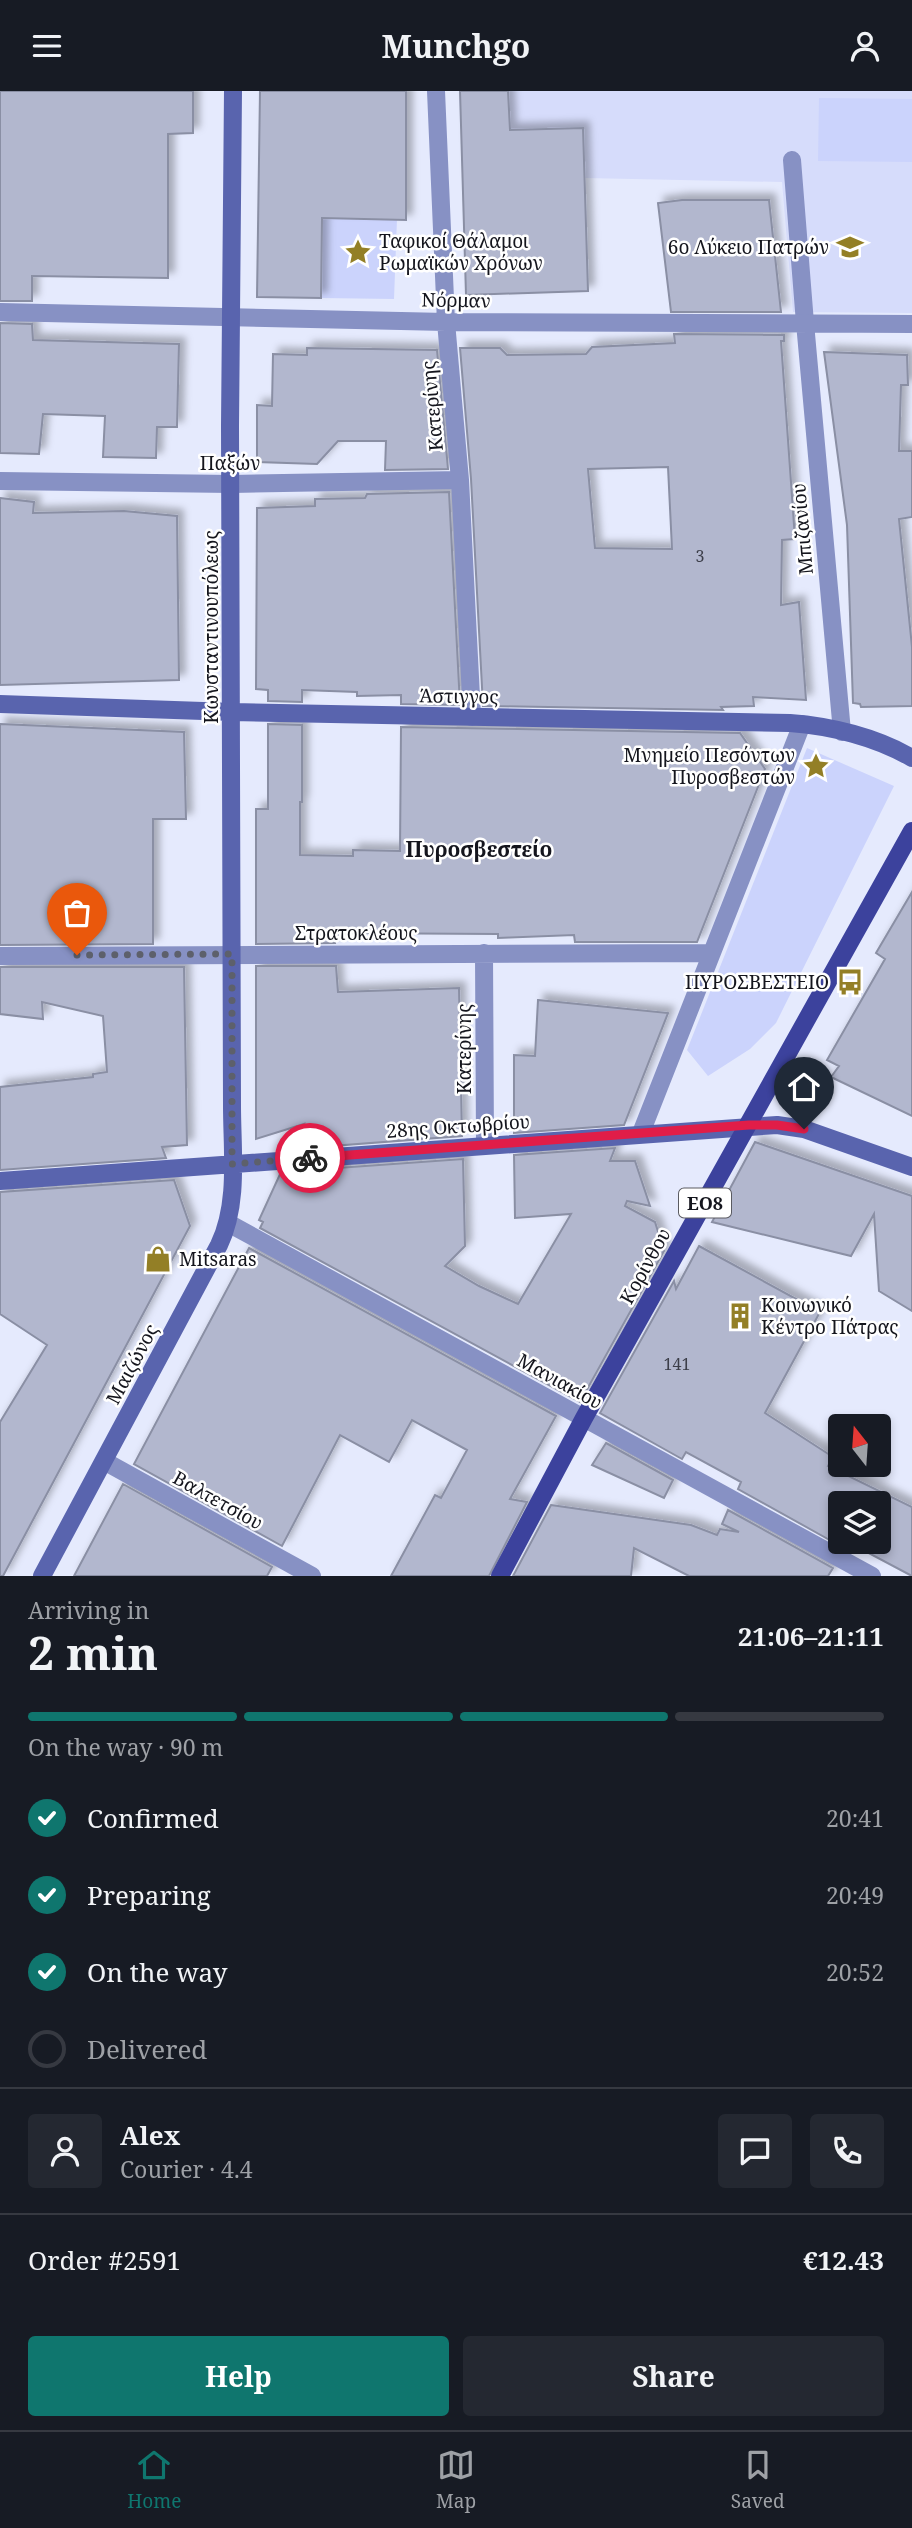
<!DOCTYPE html>
<html lang="en">
<head>
<meta charset="utf-8">
<style>
	body { margin:0; font-family:"Noto Serif",serif; background:#242831; color:#f1f3f6; height:100vh; display:flex; flex-direction:column; font-size:26px; white-space:nowrap }
	* { box-sizing:border-box; margin:0 }
	p { font-size:23px; color:#9ea1a6 }
	.icon { flex:none; width:38px; height:38px; fill:none; stroke:currentColor; stroke-width:2; stroke-linecap:round; stroke-linejoin:round }
	.map { position:relative; height:1485px; overflow:hidden }
	.drawer { display:flex; flex-direction:column; background:#171b24; flex:1 }
	.drawer>* { flex:none }
	.needle { width:46px; rotate:343deg }
	.fabs { position:absolute; left:828px; top:1323px; display:grid; gap:14px }
	.fabs a { display:grid; place-items:center; width:63px; height:63px; border-radius:7px; background:#171b24; box-shadow:0 4px 10px #0003; font-size:35px }
	.pin { position:absolute; display:grid; place-items:center; width:60px; height:60px; color:#fff; margin:-72px -30px; border-radius:50% 50% 50% 0; rotate:-45deg; box-shadow:0 0 7px #0007 }
	.pin .icon { rotate:45deg }
	.courier { position:absolute; display:grid; place-items:center; width:70px; height:70px; margin:-35px; border:5px solid #e11d48; border-radius:50%; background:#fff; color:#222; box-shadow:0 2px 9px #0007 }
	.summary em { font-style:normal; font-weight:700 }
	.summary div { display:flex; flex-direction:column-reverse }
	.summary { display:flex; align-items:center; justify-content:space-between; height:119px; padding:0 28px }
	h1 { font-size:46px; font-weight:700; line-height:52px }
	.bar { display:grid; grid-template-columns:repeat(4,1fr); gap:10px 7px; align-content:center; height:84px; padding:0 28px }
	.bar i { height:9px; border-radius:5px; background:#363941 }
	.bar .selected { background:#0f766e }
	.bar p { grid-column:span 4 }
	.line { display:flex; align-items:center; gap:18px; padding:0 28px; border-top:2px solid #363941 }
	.line div { flex:1 }
	.round { display:grid; place-items:center; flex:none; width:74px; height:74px; border-radius:7px; background:#242831 }
	ol { padding:0 28px; list-style:none }
	li { display:flex; align-items:center; gap:21px; height:77px }
	li p { margin-inline-start:auto }
	li .icon { padding:7px; border-radius:50%; background:#0f766e; color:#fff; stroke-width:4 }
	li:last-child { color:#9ea1a6 }
	li i { width:38px; height:38px; border:4px solid #363941; border-radius:50% }
	.button { display:flex; gap:14px; margin-top:auto; padding:14px 28px }
	.button a { flex:1; height:80px; border-radius:7px; background:#0f766e; color:#fff; font-size:28px; font-weight:700; line-height:80px; text-align:center }
	.button a+a { background:#242831; color:#f1f3f6 }
	header { display:flex; justify-content:space-between; align-items:center; height:91px; padding:0 28px; background:#171b24; font-size:32px; font-weight:700 }
	.dock { display:flex; justify-content:space-around; align-items:center; height:98px; border-top:2px solid #363941; background:#171b24; font-size:19px; color:#9ea1a6 }
	.dock a { display:grid; justify-items:center; gap:4px }
	.dock .selected { color:#0f766e }
	.map>svg:first-child { display:block }
</style>
</head>
<body>
<header><svg class="icon" aria-label="menu" viewBox="0 0 24 24"><path d="M4 6h16M4 12h16M4 18h16"/></svg>Munchgo<svg class="icon" aria-label="person" viewBox="0 0 24 24"><circle cx="12" cy="8" r="4"/><path d="M4 21q1-7 8-7t8 7"/></svg></header>
<div class="map">
<svg width="912" height="1485" viewBox="0 0 912 1485">
	<defs>
		<filter id="shadow"><feDropShadow dx="6" dy="-6" stdDeviation="3.5" flood-color="#0004"/></filter>
	</defs>
	<rect width="100%" height="100%" fill="#e5eafd"/>
	<path fill="#d6dcfb" d="M459,0H912V222L793,221L782,91L585,87L583,37L461,41Z"/>
	<path fill="#cbd3fc" d="M819,7L912,8V71L818,70Z
		M322,127L397,128L394,208L321,207Z
		M807,657L894,695L776,932L750,958L708,985L687,959Z"/>
	<path fill="#b2b7ce" stroke="#8a8fa4" stroke-width="2" fill-rule="evenodd" filter="url(#shadow)" d="M0,0H193V42L168,43V187L32,185V210H0Z
		M260,0H406V129L322,127L321,207L257,206Z
		M460,0H508L510,39L583,37L588,200L466,204Z
		M682,109H769L781,221H671L658,112Z
		M0,232L32,233L33,249L179,253L177,336H157L156,367L103,366L105,325L43,323L39,363L0,362Z
		M674,243L784,244V250H781L795,448L782,449L781,514L799,511L806,609L753,606L754,615L721,616L723,619L483,615L471,388L460,257H500L507,264L586,263L592,256L675,252ZM668,376L672,458L595,457L588,378Z
		M307,257L437,259L448,378L385,379L386,350H338L317,373L257,371V314L272,315L273,263L307,264Z
		M824,261L907,264L908,294H901L899,360H912V426L899,428L912,556V615L861,616L860,613L853,612L847,434Z
		M449,401L460,614L401,613V604L357,605V601L302,599V611L268,610V599L256,598L257,417L315,415V408L365,407L367,403Z
		M0,407L34,411L33,422L124,420L177,425L179,589L0,594Z
		M0,633L184,641L186,728H153V853L0,854Z
		M268,633L302,634V711H300V764L353,765V759L400,760L401,636L740,642L765,678L697,851H575L574,844L498,847V843L334,842L335,852L256,853V718H268Z
		M912,801V1025L831,986L839,975L827,969L885,868L876,862Z
		M256,875H336L338,901L459,897L462,1045L292,1058L304,1033L256,1048Z
		M0,876H184L187,1054L162,1056L166,1067L0,1079V996L93,986V983L107,981L103,925L42,911L43,928L0,923Z
		M538,909L668,922L624,1034L514,1042V964L535,965Z
		M755,1051L912,1105V1220L879,1200L874,1123L851,1165L712,1131Z
		M615,1057L610,1070H635L650,1115L627,1110L625,1115L655,1131L664,1160L580,1311L260,1137L263,1131L259,1129L281,1081L463,1068L465,1155L445,1175L479,1195L518,1213L571,1123L515,1127L514,1064Z
		M174,1089L190,1135L3,1485H0V1331L47,1254L0,1223V1101Z
		M699,1155L820,1221L765,1322L833,1366L828,1375L912,1416V1485L848,1451L844,1457L738,1398L741,1391L686,1361L682,1368L600,1322L674,1190L676,1198ZM840,1412H878V1451H840Z
		M249,1157L556,1325L510,1408L527,1411L489,1485H391L435,1404L441,1407L467,1359L412,1329L389,1371L340,1344L282,1455L134,1373Z
		M606,1352L673,1389L664,1407L592,1374Z
		M123,1393L272,1476L267,1485H74Z
		M551,1414L691,1434L717,1444L720,1438L739,1441L722,1433L728,1419L833,1477L828,1485H689L634,1457L631,1485H513Z"/>
	<g fill="none" stroke-linecap="round" stroke-linejoin="round">
		<path stroke="#8791c4" stroke-width="18" d="M792,69L805,232"/>
		<path stroke="#8791c4" stroke-width="18" d="M436,0L446,231L460,389L472,626
			M0,221L446,231L912,233
			M805,232L842,641
			M0,390L232,393L460,389
			M484,862L485,1054
			M0,865L712,862
			M641,1042L802,633
			M228,1132L872,1485
			M104,1370L312,1485"/>
		<path stroke="#5964ae" stroke-width="18" d="M0,613L232,621L790,632C831,635 876,646 912,667
			M0,1090L777,1034L804,1038L912,1076
			M42,1485L219,1154C239,1113 232,1060 232,1015L230,335L233,0"/>
		<path stroke="#3c429d" stroke-width="18" d="M500,1485L584,1327L912,740"/>
	</g>
	<g fill="none" stroke-linecap="round" stroke-linejoin="round">
		<path stroke="#5d606b" stroke-width="7" stroke-dasharray="0 12.6" d="M77,864L232,863V1073L310,1067"/>
		<path stroke="#e11d48" stroke-width="9" d="M310,1067L749,1034H777L804,1038"/>
	</g>
	<defs>
		<g id="school-bare" transform="scale(2.1)"><path d="M0-5L7-2L0 1L-7-2ZM-4 1L0 2.5L4 1V4Q0 6-4 4Z" fill="#937f26" stroke="#fff" stroke-width="2.5" paint-order="stroke"/></g>
		<g id="sight-bare" transform="scale(2.1)"><path d="M0-6L1.8-2.2L6-1.7L2.9 1.2L3.7 5.4L0 3.3L-3.7 5.4L-2.9 1.2L-6-1.7L-1.8-2.2Z" fill="#937f26" stroke="#fff" stroke-width="2.5" paint-order="stroke"/></g>
		<g id="bus-bare" transform="scale(2.1)"><path d="M-5-6H5V4H4V6H2V4H-2V6H-4V4H-5ZM-3.5-4V0h7V-4ZM-3.5 1.2v1.5H-2V1.2ZM2 1.2v1.5H3.5V1.2Z" fill="#937f26" stroke="#fff" stroke-width="2.5" paint-order="stroke"/></g>
		<g id="shop-bare" transform="scale(2.1)"><path d="M-5-2.5h2.3a2.7 3.5 0 0 1 5.4 0H5L5.5 6h-11ZM-1.5-2.5h3a1.5 2.3 0 0 0-3 0Z" fill="#937f26" stroke="#fff" stroke-width="2.5" paint-order="stroke"/></g>
		<g id="building-bare" transform="scale(2.1)"><path d="M-4-6H4V6H1V3H-1V6H-4ZM-2.5-4.3h1.7v1.8h-1.7ZM.8-4.3h1.7v1.8H.8ZM-2.5-1h1.7V.8h-1.7ZM.8-1h1.7V.8H.8Z" fill="#937f26" stroke="#fff" stroke-width="2.5" paint-order="stroke"/></g>
	</defs>
	<g fill-rule="evenodd">
		<use href="#school-bare" x="850" y="156"/>
		<use href="#sight-bare" x="358" y="161"/>
		<use href="#sight-bare" x="816" y="675"/>
		<use href="#bus-bare" x="850" y="891"/>
		<use href="#shop-bare" x="158" y="1168"/>
		<use href="#building-bare" x="740" y="1225"/>
	</g>
	<g text-anchor="middle" dominant-baseline="central" stroke-width="5" stroke-linejoin="round" paint-order="stroke">
		<g font-size="16" fill="#3c3e49">
			<text x="700" y="465">3</text>
			<text x="677" y="1273">141</text>
		</g>
		<rect fill="#fff" stroke="#5a5b61" stroke-width="2" x="679" y="1097.5" width="52" height="29" rx="5"/>
		<g font-size="18" font-weight="bold" fill="#14151d">
			<text x="705" y="1112">ΕΟ8</text>
		</g>
		<g font-size="19" fill="#14151d" stroke="#fff" text-anchor="start">
			<text x="379" y="150">Ταφικοί Θάλαμοι<tspan x="379" dy="22">Ρωμαϊκών Χρόνων</tspan></text>
			<text x="829" y="156" text-anchor="end">6ο Λύκειο Πατρών</text>
			<text x="795" y="664" text-anchor="end">Μνημείο Πεσόντων<tspan x="795" dy="22">Πυροσβεστών</tspan></text>
			<text x="829" y="891" text-anchor="end">ΠΥΡΟΣΒΕΣΤΕΙΟ</text>
			<text x="179" y="1168">Mitsaras</text>
			<text x="761" y="1214">Κοινωνικό<tspan x="761" dy="22">Κέντρο Πάτρας</tspan></text>
		</g>
		<g font-size="19" fill="#14151d" stroke="#fff">
			<text transform="translate(456 209) rotate(1)">Νόρμαν</text>
			<text transform="translate(432 315) rotate(-95)">Κατερίνης</text>
			<text x="230" y="372">Παξών</text>
			<text transform="translate(802 438) rotate(-95)">Μπιζανίου</text>
			<text transform="translate(211 536) rotate(-90)">Κωνσταντινουπόλεως</text>
			<text transform="translate(459 605) rotate(1)">Άστιγγος</text>
			<text x="356" y="842">Στρατοκλέους</text>
			<text transform="translate(464 958) rotate(-90)">Κατερίνης</text>
			<text transform="translate(458 1035) rotate(-4)">28ης Οκτωβρίου</text>
			<text transform="translate(645 1175) rotate(-61)">Κορίνθου</text>
			<text transform="translate(132 1273) rotate(-62)">Μαιζώνος</text>
			<text transform="translate(560 1290) rotate(29)">Μανιακίου</text>
			<text transform="translate(218 1409) rotate(29)">Βαλτετσίου</text>
		</g>
		<g font-size="21" font-weight="bold" fill="#14151d" stroke="#fff">
			<text x="479" y="758">Πυροσβεστείο</text>
		</g>
	</g>
</svg>
<div class="fabs">
<a><svg class="needle" viewBox="-14 -14 28 28"><path d="M0-13l5 13h-10z" fill="#e53935"/><path d="M0 13l5-13h-10z" fill="#9ea1a6"/></svg></a>
<a><svg class="icon" aria-label="layers" viewBox="0 0 24 24"><path d="M12 4l9 5-9 5-9-5zM3 14l9 5 9-5"/></svg></a>
</div>
<div class="pin" style="left:77px;top:864px;background:#ea580c"><svg class="icon" aria-label="bag" viewBox="0 0 24 24"><path d="M5 8h14l-1 12H6zM9 8a3 3 0 0 1 6 0"/></svg></div>
<div class="pin" style="left:804px;top:1038px;background:#1f2937"><svg class="icon" aria-label="home" viewBox="0 0 24 24"><path d="M3 11l9-7 9 7M6 9v11h12V9"/></svg></div>
<div class="courier" style="left:310px;top:1067px"><svg class="icon" aria-label="bike" viewBox="0 0 24 24"><circle cx="6" cy="16" r="4"/><circle cx="18" cy="16" r="4"/><path d="M6 16l4-8h5l3 8M10 8l3 8H6M13 5h3"/></svg></div>
</div>
<section class="drawer">
<div class="summary"><div><h1>2 min</h1><p>Arriving in</p></div><em>21:06–21:11</em></div>
<div class="bar"><i class="selected"></i><i class="selected"></i><i class="selected"></i><i></i><p>On the way · 90 m</p></div>
<ol>
<li><svg class="icon" aria-label="check" viewBox="0 0 24 24"><path d="M5 12l5 5 9-10"/></svg>Confirmed<p>20:41</p></li>
<li><svg class="icon" aria-label="check" viewBox="0 0 24 24"><path d="M5 12l5 5 9-10"/></svg>Preparing<p>20:49</p></li>
<li><svg class="icon" aria-label="check" viewBox="0 0 24 24"><path d="M5 12l5 5 9-10"/></svg>On the way<p>20:52</p></li>
<li><i></i>Delivered</li>
</ol>
<div class="line" style="height:126px"><a class="round"><svg class="icon" aria-label="person" viewBox="0 0 24 24"><circle cx="12" cy="8" r="4"/><path d="M4 21q1-7 8-7t8 7"/></svg></a><div><b>Alex</b><p>Courier · 4.4</p></div><a class="round"><svg class="icon" aria-label="chat" viewBox="0 0 24 24"><path d="M4 5h16v11H9l-5 4z"/></svg></a><a class="round"><svg class="icon" aria-label="phone" viewBox="0 0 24 24"><path d="M5 4h4l2 5-3 2q2 4 5 5l2-3 5 2v4C11 20 4 13 5 4z"/></svg></a></div>
<div class="line" style="height:91px"><div>Order #2591</div><b>€12.43</b></div>
<div class="button"><a>Help</a><a>Share</a></div>
</section>
<nav class="dock">
<a class="selected"><svg class="icon" aria-label="home" viewBox="0 0 24 24"><path d="M3 11l9-7 9 7M6 9v11h12V9"/></svg>Home</a>
<a><svg class="icon" aria-label="map" viewBox="0 0 24 24"><path d="M3 6l6-2 6 2 6-2v14l-6 2-6-2-6 2zM9 4v14M15 6v14"/></svg>Map</a>
<a><svg class="icon" aria-label="saved" viewBox="0 0 24 24"><path d="M7 4h10v16l-5-4-5 4z"/></svg>Saved</a>
</nav>
</body>
</html>
